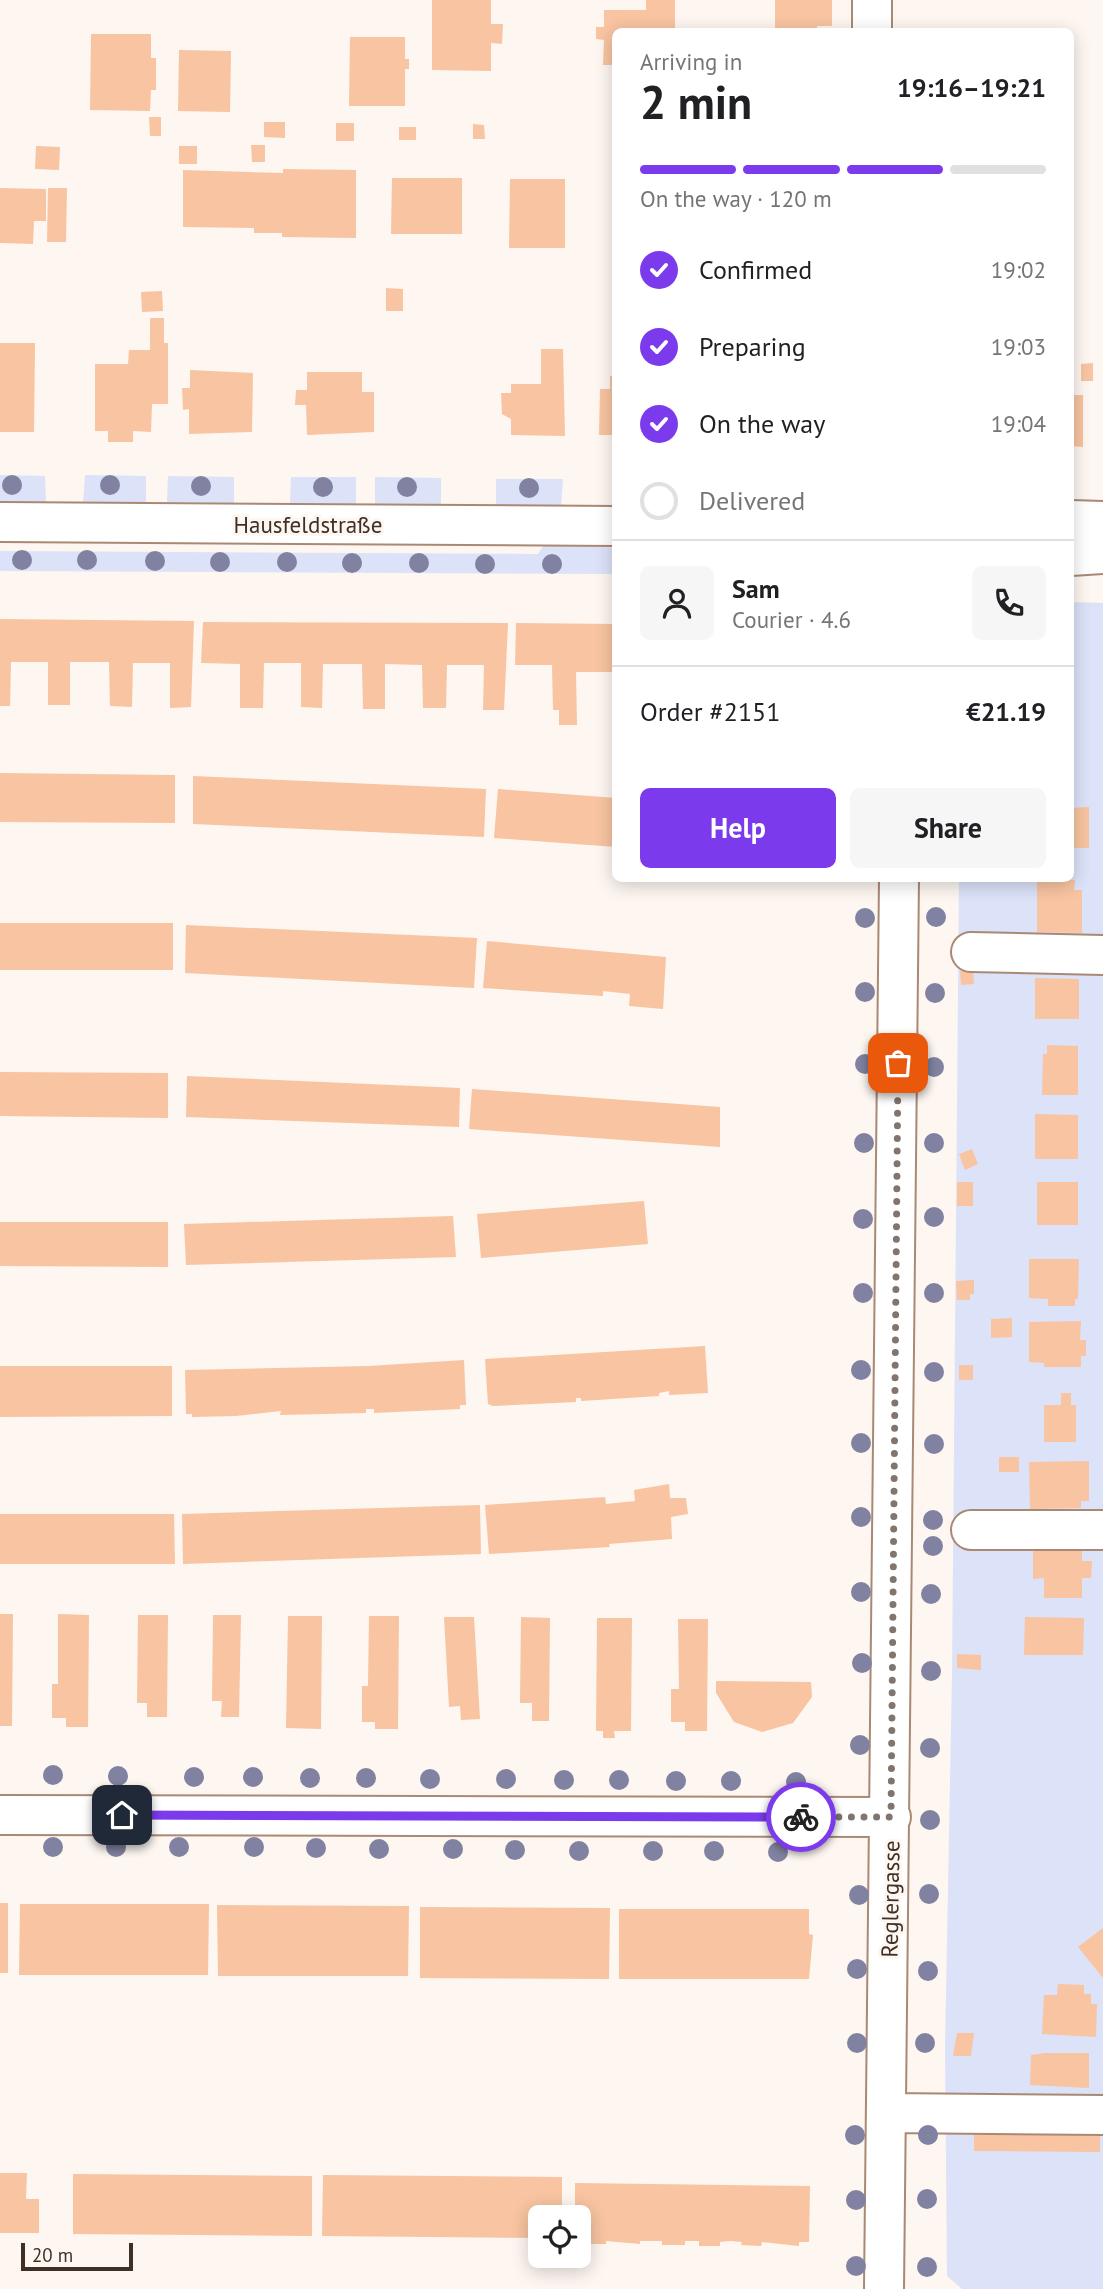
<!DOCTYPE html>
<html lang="en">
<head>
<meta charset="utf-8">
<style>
	body { margin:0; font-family:"PT Sans",sans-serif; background:#f6f6f6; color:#202124; height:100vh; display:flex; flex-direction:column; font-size:26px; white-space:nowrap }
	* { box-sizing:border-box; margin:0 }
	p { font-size:23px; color:#757577 }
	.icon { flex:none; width:38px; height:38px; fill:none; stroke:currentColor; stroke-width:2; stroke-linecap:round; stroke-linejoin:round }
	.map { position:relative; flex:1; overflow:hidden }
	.details { position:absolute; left:612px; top:28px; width:462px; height:854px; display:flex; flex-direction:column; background:#fff; border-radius:10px; box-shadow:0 4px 18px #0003 }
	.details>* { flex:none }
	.buttons { position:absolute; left:528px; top:2205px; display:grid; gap:14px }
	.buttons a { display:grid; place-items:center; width:63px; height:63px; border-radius:10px; background:#fff; box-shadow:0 4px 18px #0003; font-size:35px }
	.scale { position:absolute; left:21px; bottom:18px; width:112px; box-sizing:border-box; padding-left:7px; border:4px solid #3e3027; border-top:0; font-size:19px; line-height:24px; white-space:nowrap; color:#3e3027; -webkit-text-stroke:5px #fdf6f1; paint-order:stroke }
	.pin { position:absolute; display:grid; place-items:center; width:60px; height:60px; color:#fff; margin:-30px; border-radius:14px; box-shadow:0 4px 10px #0006 }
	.courier { position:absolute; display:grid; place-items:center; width:70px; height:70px; margin:-35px; border:5px solid #7c3aed; border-radius:50%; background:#fff; color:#222; box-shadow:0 2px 9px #0007 }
	.overview em { font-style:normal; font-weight:600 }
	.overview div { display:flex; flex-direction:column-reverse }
	.overview { display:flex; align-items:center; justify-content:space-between; height:119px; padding:0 28px }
	h1 { font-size:46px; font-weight:600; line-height:52px }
	.bar { display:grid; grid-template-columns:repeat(4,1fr); gap:10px 7px; align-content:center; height:84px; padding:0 28px }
	.bar i { height:9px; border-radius:5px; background:#e0e0e0 }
	.bar .on { background:#7c3aed }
	.bar p { grid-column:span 4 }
	.line { display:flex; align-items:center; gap:18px; padding:0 28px; border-top:2px solid #e0e0e0 }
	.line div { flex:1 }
	.round { display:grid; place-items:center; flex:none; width:74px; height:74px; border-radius:10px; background:#f6f6f6 }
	ol { padding:0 28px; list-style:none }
	li { display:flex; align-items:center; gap:21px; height:77px }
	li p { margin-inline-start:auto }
	li .icon { padding:7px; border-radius:50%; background:#7c3aed; color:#fff; stroke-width:4 }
	li:last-child { color:#757577 }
	li i { width:38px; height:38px; border:4px solid #e0e0e0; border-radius:50% }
	.button { display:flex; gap:14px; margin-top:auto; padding:14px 28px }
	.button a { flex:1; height:80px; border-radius:10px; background:#7c3aed; color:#fff; font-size:28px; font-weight:600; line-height:80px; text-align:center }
	.button a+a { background:#f6f6f6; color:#202124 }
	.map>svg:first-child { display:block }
</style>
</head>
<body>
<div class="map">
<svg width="1103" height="2289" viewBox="0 0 1103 2289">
	<rect width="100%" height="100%" fill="#fdf6f1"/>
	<path fill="#dce2f8" d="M0,475L45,476L46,502L0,503Z
		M85,475L146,476V503H83Z
		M168,476L234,477V503L167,502Z
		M291,477H356V505H290Z
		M375,477L441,478V506L375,504Z
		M496,479H563L561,506L496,505Z
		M545,543L616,548V574L0,571V551L538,554Z
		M1071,602L1103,603V2289H962L947,2276L945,2048L952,1675L959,879L1071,878Z"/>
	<path fill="#f8c4a1" d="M432,0H491V24H503L502,44L491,43V71L432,70Z
		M646,0H675V32H616V65H603L604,40L596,39V27H604V10H646Z
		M775,0H832V26H817V32H775Z
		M91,34H151V58H156V90H151L150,111L90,110Z
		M350,37H405V59H409V69H405V106H349Z
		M179,50L231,51L230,112L178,111Z
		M149,117H161V136H150Z
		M264,122H285V138L264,137Z
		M336,123H354V141H336Z
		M473,124L484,125L485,139H473Z
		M399,127H416V140H399Z
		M251,145H265V162H252Z
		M36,146L60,147L59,170L35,169Z
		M179,146H197V164H179Z
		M283,169L356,170V238L282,237V233H254V228L183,227V170L283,173Z
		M392,178H462V234H391Z
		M510,179H565V248H509Z
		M0,188L46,189V221H34L33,244L0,243Z
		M48,188H67L66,242H47Z
		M386,288L403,289V311H386Z
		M162,291L163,311L142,312L141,292Z
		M150,318H164V343H168V404H152L151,432L133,431V442H108V431H95V364H128L129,350H150Z
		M0,343H35L34,432H0Z
		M541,349H563L565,436L511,435V419L502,414L501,393H511V384H541Z
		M1093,363V381H1081V364Z
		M190,370L253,373L252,432L189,434V409L183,410L182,388H190Z
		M307,372H362V392H374V432L307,435L306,405H295L296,390H307Z
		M610,376H616V435H599L600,389H610Z
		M1071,395H1083V447L1071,446Z
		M0,619L194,621L191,707L170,708V663H133L132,707L110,706L109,662H70V705H48V662H11L10,706H0Z
		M203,622L508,623L504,710H483L484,665H447L446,708H423L422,665L385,664V709H363L362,664H323L322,708L301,707V663H264L263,708H240V664L201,663Z
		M516,623L616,624V672H576L577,725H559V710H553L552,665H515Z
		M0,773L175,775V823L0,822Z
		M193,776L486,789L484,837L193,824Z
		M498,789L616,798V847L494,838Z
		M1089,807V848H1071V808Z
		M1037,879L1075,880L1074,890H1082V933L1037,932Z
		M0,923H173V970H0Z
		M186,925L477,938L474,988L185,973Z
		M487,941L666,957L663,1009L629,1006L630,994L603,991V996L483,988Z
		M973,970L974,984L961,985L960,971Z
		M1035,978L1079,979V1019H1035Z
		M1047,1045L1078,1046V1095H1042L1043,1054H1047Z
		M0,1072L168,1073V1118L0,1116Z
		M187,1076L460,1088L459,1127L186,1117Z
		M472,1089L720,1107V1147L469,1129Z
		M1035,1114L1078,1115V1159H1035Z
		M972,1149L978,1164L965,1170L959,1154Z
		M957,1182H973V1206H957Z
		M1037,1182H1078V1225H1037Z
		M644,1201L648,1244L481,1258L477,1214Z
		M453,1216L456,1257L186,1265L184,1224Z
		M0,1222H168V1267L0,1266Z
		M1029,1259H1079L1078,1299H1075V1306H1048V1299L1029,1298Z
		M974,1280V1294H970V1300H957L956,1281Z
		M1012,1318V1337L991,1338V1319Z
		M1081,1321L1080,1340H1086V1356H1081V1367H1044V1363L1029,1362V1322Z
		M705,1346L708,1393L669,1395V1391L659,1393V1396L581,1401V1398H576V1402L493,1406L488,1404L485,1359Z
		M464,1360L466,1405H460V1409L374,1413V1409H366V1413L280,1415L281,1411L236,1416L192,1417V1414H186L185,1370L369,1366Z
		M959,1365H973V1380H959Z
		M0,1366H172V1416L0,1417Z
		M1061,1393H1071V1405H1076V1442H1044V1405H1061Z
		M999,1457H1019V1472H999Z
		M1089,1461V1501H1081V1508L1030,1509L1029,1462Z
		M669,1484L670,1498H686L688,1514L671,1517L672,1539L609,1544L610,1547L489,1554L485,1505L605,1497L606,1504L635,1501L634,1490Z
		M480,1505L481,1554L183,1564L182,1514Z
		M0,1514H174L175,1564H0Z
		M1033,1549H1082V1561H1092L1091,1578H1082V1598H1044V1578L1033,1579Z
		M0,1614H13L12,1726H0Z
		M58,1614L89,1615L88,1727H66V1718H52V1684H58Z
		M138,1615H168L167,1717H147V1703H137Z
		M213,1615H241L239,1717H221L222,1701H212Z
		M288,1616H322L321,1729L286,1728Z
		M369,1616H399L398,1729H375V1722H362V1686H368Z
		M444,1617H474L480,1719L461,1720L460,1706L449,1707Z
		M521,1617L550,1618L549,1721H532V1703H520Z
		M1025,1617L1084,1618L1083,1655H1024Z
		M597,1618H632L631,1731H614L615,1738H603V1731H596Z
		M678,1619H708L707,1731H685V1722H671V1689H679Z
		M957,1654L981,1655V1670L957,1668Z
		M716,1681L811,1682L812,1697L793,1723L762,1732L734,1722L716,1693Z
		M0,1903H8V1973H0Z
		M20,1904H209L208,1975H19Z
		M217,1905L409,1906L408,1976H218Z
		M420,1907L610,1908L609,1979L420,1978Z
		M619,1909H809V1934L813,1935L809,1979H619Z
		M1103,1928V1978L1078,1947Z
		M1058,1984L1084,1985V1994H1091V2004H1097L1096,2037L1042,2034L1044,1995H1057Z
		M957,2033H974L971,2056H953Z
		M1045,2053H1089V2088L1030,2085L1031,2055Z
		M974,2122H1100V2152L974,2151Z
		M0,2173H27L26,2199H39V2233H0Z
		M73,2174L312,2176V2236L73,2234Z
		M323,2175L562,2177V2217H541V2238L322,2236Z
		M575,2183L810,2186L809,2242H799V2246L762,2242L761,2246L741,2245L742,2242L731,2241L720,2242V2246H699V2241H685V2245H662V2241H640V2244L606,2241V2244H586L585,2241H579V2217H575Z"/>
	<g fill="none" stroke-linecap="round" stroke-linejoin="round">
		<g stroke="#a98974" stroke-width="42">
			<path id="minor" d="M872,0V32
				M1071,520L1103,521
				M0,522L616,526
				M1071,556L1103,554
				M971,952L1103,955
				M971,1530H1103
				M0,1815L891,1817
				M888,2113L1103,2115
				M884,2289L899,878"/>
		</g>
		<use href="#minor" stroke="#fff" stroke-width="38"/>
	</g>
	<g fill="#8182a1">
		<circle cx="12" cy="485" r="10"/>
		<circle cx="110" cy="485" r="10"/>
		<circle cx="201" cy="486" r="10"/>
		<circle cx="323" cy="487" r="10"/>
		<circle cx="407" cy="487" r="10"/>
		<circle cx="529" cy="488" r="10"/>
		<circle cx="22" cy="560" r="10"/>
		<circle cx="87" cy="560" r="10"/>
		<circle cx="155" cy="561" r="10"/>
		<circle cx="220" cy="562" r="10"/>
		<circle cx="287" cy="562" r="10"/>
		<circle cx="352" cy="563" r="10"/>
		<circle cx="419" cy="563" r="10"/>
		<circle cx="485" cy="564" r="10"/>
		<circle cx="552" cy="564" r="10"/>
		<circle cx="936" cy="917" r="10"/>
		<circle cx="865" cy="918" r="10"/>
		<circle cx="865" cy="992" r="10"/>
		<circle cx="935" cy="993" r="10"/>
		<circle cx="865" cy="1064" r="10"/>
		<circle cx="934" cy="1067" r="10"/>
		<circle cx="864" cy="1143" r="10"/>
		<circle cx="934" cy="1143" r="10"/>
		<circle cx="934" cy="1217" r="10"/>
		<circle cx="863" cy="1219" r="10"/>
		<circle cx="863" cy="1293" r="10"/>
		<circle cx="934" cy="1293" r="10"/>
		<circle cx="861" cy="1370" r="10"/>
		<circle cx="934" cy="1372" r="10"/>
		<circle cx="861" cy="1443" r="10"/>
		<circle cx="934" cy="1444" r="10"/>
		<circle cx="861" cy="1517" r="10"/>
		<circle cx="933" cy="1520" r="10"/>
		<circle cx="933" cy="1546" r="10"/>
		<circle cx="861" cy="1592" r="10"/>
		<circle cx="931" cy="1594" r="10"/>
		<circle cx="862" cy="1663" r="10"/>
		<circle cx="931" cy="1671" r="10"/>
		<circle cx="860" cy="1745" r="10"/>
		<circle cx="930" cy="1748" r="10"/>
		<circle cx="53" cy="1775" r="10"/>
		<circle cx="118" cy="1776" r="10"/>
		<circle cx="194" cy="1777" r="10"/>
		<circle cx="253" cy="1777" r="10"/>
		<circle cx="310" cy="1778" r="10"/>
		<circle cx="366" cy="1778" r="10"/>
		<circle cx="430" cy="1779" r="10"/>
		<circle cx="506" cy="1779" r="10"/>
		<circle cx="564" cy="1780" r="10"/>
		<circle cx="619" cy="1780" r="10"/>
		<circle cx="676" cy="1781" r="10"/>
		<circle cx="731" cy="1781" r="10"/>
		<circle cx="796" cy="1782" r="10"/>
		<circle cx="930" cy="1820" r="10"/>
		<circle cx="53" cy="1847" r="10"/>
		<circle cx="116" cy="1847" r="10"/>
		<circle cx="179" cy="1847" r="10"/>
		<circle cx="254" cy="1847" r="10"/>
		<circle cx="316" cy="1848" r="10"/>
		<circle cx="379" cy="1849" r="10"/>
		<circle cx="453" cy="1849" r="10"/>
		<circle cx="515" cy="1850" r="10"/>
		<circle cx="579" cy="1851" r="10"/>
		<circle cx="653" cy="1851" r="10"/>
		<circle cx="714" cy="1851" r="10"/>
		<circle cx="778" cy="1852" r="10"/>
		<circle cx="929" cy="1894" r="10"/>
		<circle cx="859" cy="1895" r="10"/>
		<circle cx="857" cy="1969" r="10"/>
		<circle cx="928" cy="1971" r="10"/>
		<circle cx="857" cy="2043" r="10"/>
		<circle cx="925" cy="2043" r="10"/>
		<circle cx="855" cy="2135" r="10"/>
		<circle cx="928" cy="2135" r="10"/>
		<circle cx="927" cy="2199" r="10"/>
		<circle cx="856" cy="2200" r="10"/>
		<circle cx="856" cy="2266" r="10"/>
		<circle cx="927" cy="2267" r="10"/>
	</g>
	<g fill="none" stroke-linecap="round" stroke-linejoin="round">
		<path stroke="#81756e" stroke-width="7" stroke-dasharray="0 12.6" d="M801,1817H891L898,1063"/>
		<path stroke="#7c3aed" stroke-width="9" d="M122,1815L801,1817"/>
	</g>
	<g text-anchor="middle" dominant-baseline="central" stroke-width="6" stroke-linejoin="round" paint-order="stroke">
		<g font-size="23" fill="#3e3027" stroke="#fdf6f1">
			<text x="308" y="524">Hausfeldstraße</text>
			<text transform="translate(890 1899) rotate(-89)">Reglergasse</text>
		</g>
	</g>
</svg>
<div class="buttons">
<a><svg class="icon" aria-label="locate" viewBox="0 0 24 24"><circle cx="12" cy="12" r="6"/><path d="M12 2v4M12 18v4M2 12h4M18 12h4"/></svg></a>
</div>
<div class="scale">20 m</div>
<div class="pin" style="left:898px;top:1063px;background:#ea580c"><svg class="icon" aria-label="bag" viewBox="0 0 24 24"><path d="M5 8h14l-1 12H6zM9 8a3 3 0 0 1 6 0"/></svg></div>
<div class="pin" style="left:122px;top:1815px;background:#1f2937"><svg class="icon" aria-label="home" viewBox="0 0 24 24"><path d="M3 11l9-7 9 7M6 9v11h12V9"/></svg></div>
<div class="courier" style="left:801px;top:1817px"><svg class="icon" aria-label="bike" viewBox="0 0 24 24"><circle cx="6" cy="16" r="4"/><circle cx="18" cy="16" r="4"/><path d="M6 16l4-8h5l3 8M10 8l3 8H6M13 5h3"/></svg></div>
<section class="details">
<div class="overview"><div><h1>2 min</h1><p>Arriving in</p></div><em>19:16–19:21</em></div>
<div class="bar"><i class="on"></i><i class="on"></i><i class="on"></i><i></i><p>On the way · 120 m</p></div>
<ol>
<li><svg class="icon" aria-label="check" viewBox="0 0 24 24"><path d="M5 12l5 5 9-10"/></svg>Confirmed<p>19:02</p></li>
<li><svg class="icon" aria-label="check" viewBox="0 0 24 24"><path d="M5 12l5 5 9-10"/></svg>Preparing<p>19:03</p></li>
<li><svg class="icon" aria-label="check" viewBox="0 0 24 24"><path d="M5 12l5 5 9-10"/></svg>On the way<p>19:04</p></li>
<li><i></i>Delivered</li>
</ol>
<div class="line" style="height:126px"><a class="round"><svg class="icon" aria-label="person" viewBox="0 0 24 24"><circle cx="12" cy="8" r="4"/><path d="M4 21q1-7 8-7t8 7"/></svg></a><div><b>Sam</b><p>Courier · 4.6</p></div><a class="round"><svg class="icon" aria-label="phone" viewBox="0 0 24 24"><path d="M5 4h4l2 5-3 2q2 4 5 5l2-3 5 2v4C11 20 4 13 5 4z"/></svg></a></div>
<div class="line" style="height:91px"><div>Order #2151</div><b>€21.19</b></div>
<div class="button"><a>Help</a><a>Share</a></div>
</section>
</div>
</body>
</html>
